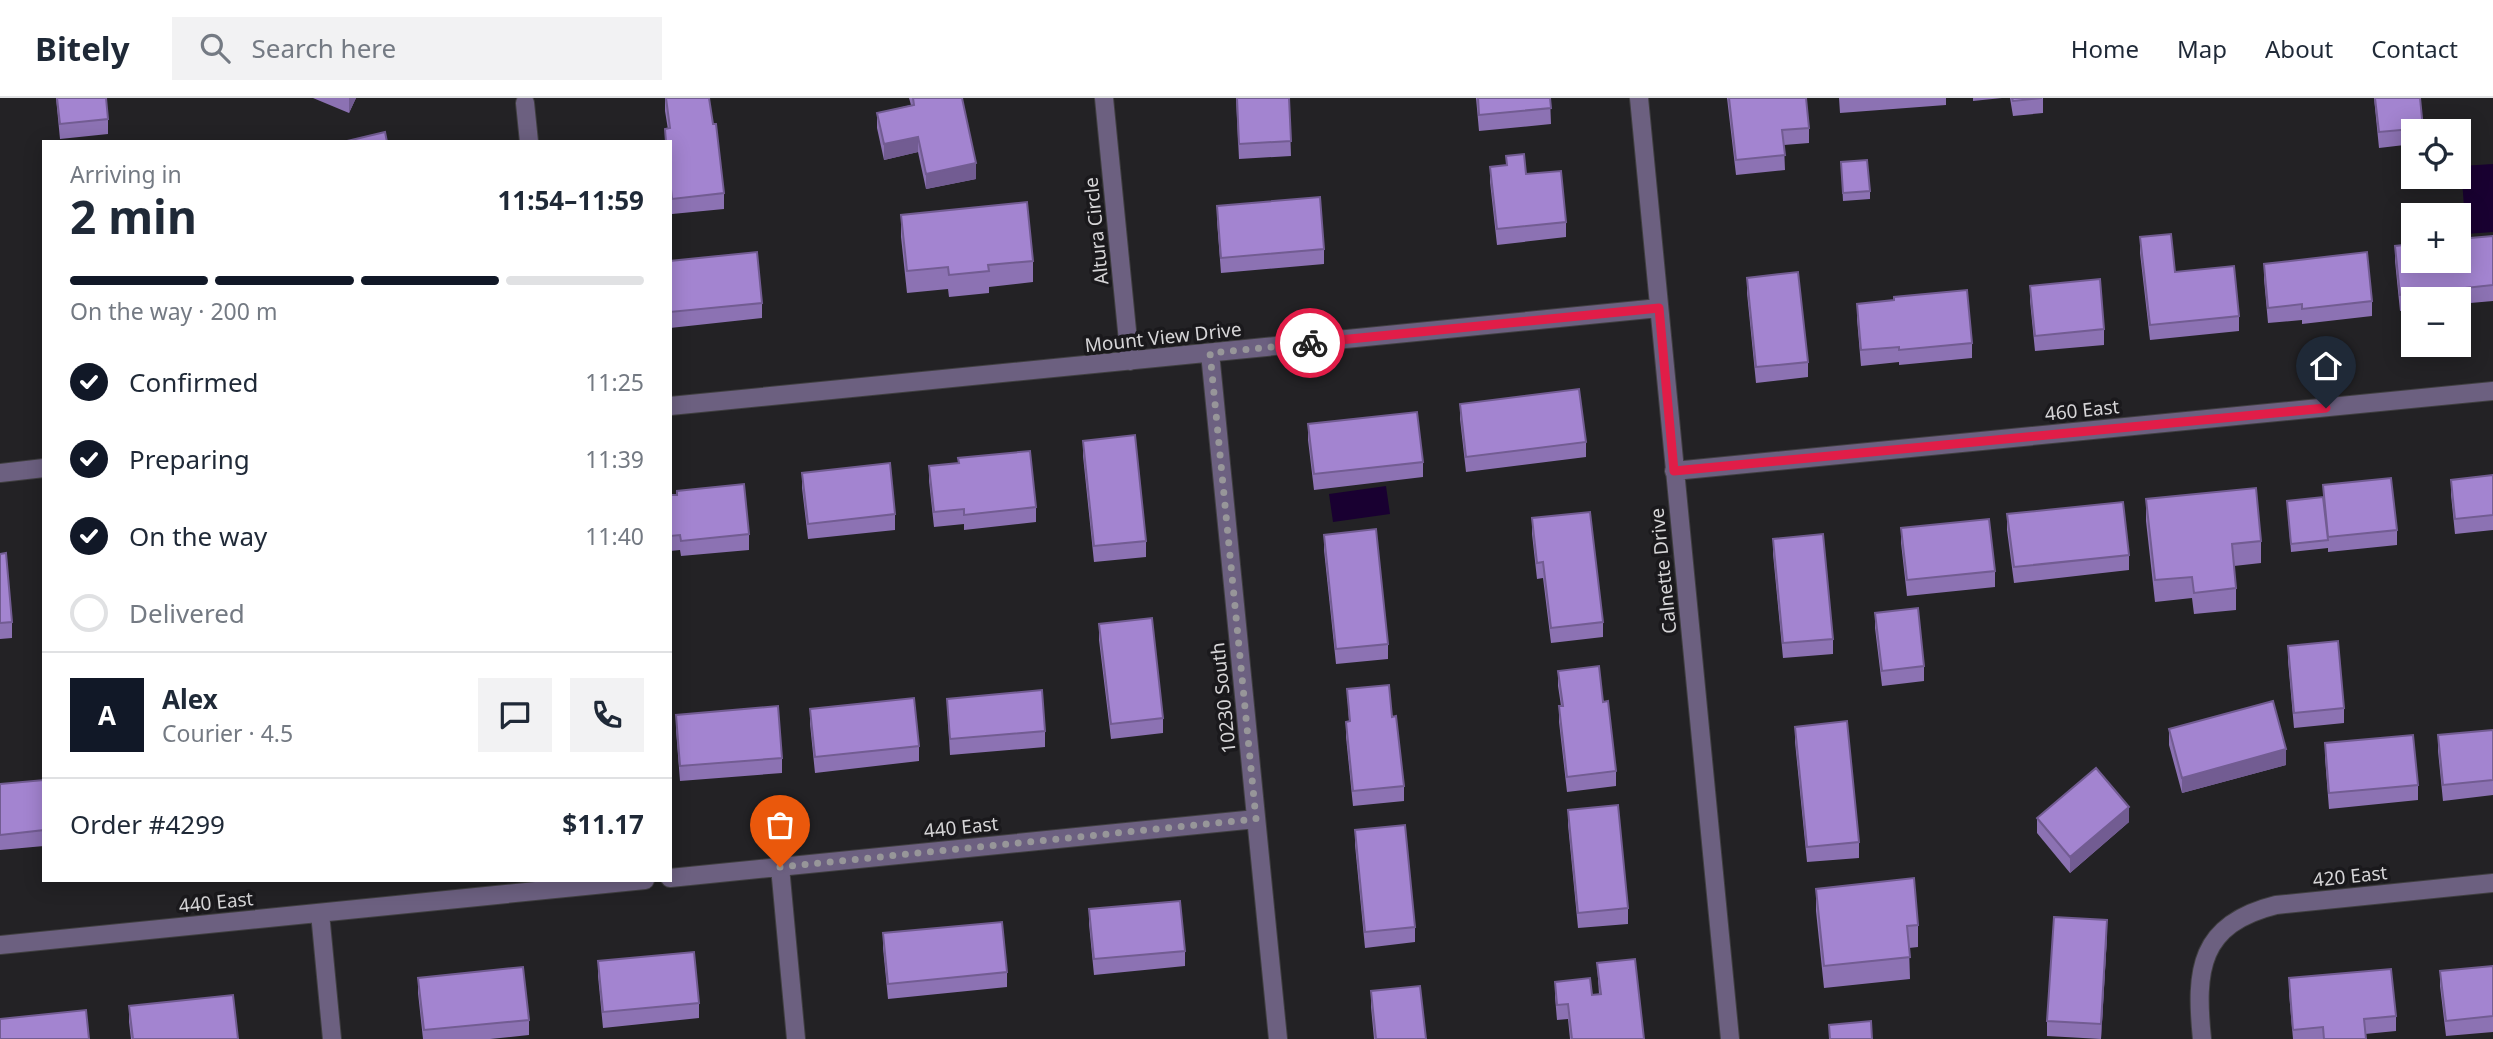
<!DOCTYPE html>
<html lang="en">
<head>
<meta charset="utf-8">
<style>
	body { margin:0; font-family:"Noto Sans",sans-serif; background:#f2f2f3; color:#1f2937; height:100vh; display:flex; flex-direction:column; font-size:26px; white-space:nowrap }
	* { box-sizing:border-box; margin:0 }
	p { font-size:23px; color:#747a83 }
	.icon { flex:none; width:38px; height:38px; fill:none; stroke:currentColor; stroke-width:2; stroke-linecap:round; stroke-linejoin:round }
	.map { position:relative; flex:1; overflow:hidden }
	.sheet { position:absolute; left:42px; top:42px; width:630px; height:742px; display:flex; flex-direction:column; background:#fff; border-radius:0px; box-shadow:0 4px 18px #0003 }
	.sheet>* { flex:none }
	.fabs { position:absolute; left:2401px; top:21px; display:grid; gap:14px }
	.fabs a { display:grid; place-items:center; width:70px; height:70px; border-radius:0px; background:#fff; box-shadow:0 4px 18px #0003; font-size:35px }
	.pin { position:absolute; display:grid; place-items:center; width:60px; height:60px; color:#fff; margin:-72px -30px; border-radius:50% 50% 50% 0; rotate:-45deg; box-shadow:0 0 7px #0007 }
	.pin .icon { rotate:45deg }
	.courier { position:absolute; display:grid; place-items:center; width:70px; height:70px; margin:-35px; border:5px solid #e11d48; border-radius:50%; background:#fff; color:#222; box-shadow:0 2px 9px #0007 }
	.headline em { font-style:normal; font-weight:700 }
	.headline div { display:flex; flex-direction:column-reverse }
	.headline { display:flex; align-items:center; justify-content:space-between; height:119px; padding:0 28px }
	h1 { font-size:46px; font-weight:700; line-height:52px }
	.bar { display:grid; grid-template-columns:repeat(4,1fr); gap:10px 7px; align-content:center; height:84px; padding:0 28px }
	.bar i { height:9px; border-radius:5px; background:#e0e1e3 }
	.bar .active { background:#111827 }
	.bar p { grid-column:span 4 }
	.line { display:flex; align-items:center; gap:18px; padding:0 28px; border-top:2px solid #e0e1e3 }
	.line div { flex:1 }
	.round { display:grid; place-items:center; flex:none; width:74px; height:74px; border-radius:0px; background:#f2f2f3 }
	ol { padding:0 28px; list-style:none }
	li { display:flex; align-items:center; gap:21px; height:77px }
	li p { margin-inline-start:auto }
	li .icon { padding:7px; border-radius:50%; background:#111827; color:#fff; stroke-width:4 }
	li:last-child { color:#747a83 }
	li i { width:38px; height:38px; border:4px solid #e0e1e3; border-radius:50% }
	header { display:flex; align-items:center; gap:42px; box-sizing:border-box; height:98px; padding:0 35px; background:#fff; border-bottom:2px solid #e0e1e3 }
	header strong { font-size:33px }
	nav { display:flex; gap:38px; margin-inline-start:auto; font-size:24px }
	.search { width:490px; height:63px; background:#f2f2f3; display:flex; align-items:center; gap:18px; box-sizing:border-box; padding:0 24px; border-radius:0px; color:#747a83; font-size:26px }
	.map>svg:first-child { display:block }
</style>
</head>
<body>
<header>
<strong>Bitely</strong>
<div class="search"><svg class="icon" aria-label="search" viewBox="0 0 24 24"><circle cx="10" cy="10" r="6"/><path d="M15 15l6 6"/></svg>Search here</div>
<nav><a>Home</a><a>Map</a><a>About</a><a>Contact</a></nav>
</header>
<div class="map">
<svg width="2493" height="941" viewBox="0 0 2493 941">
	<rect width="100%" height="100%" fill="#232225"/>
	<path fill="#190031" d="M2493,66V134L2466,136L2461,68Z
		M1386,388L1390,416L1333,424L1329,396Z"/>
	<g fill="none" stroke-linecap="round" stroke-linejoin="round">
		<g stroke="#403f41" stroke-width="20">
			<path id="minor" d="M1104,0L1130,263
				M1639,0L1730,941
				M525,5L529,44
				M1210,255L1278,941
				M670,308L1659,210
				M1674,373L2493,293
				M0,375L44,370
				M780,769L796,941
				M670,780L1256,721
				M320,815L332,941
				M0,847L645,782
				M2202,941C2195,872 2199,826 2276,807L2493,785"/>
		</g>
		<use href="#minor" stroke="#6c6080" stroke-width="18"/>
	</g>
	<path fill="#8c72b3" d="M56,0H106L108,21V36L60,41Z
		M313,0H356L349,15Z
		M665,0L713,26L724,95V111L672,116L670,96V44L665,13Z
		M909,0H962L976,81L926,91L918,54L884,62L877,30V15L911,7Z
		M1236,0H1289L1291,58L1239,61Z
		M1476,0H1550L1551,26L1479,33Z
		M1727,0H1806L1809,30V45L1784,47L1785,72L1736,77Z
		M1839,0H1946V7L1840,15Z
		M1973,0H2002L1973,3Z
		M2010,0H2043V15L2013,18Z
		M2374,0H2420L2423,33H2413V46L2379,50Z
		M1506,58L1526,76L1566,124V139L1497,147L1490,84V69L1506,67Z
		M1841,64L1870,93V101L1843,103Z
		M1217,108L1324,151V166L1221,175L1217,123Z
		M901,117L1033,163V184L989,189V195L949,199L948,191L907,195L901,139Z
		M2493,138V203L2459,206V201H2413V211L2400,213L2395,163V148Z
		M2140,139L2175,174L2239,218V233L2150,242L2140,155Z
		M670,163L762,205V220L670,230Z
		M2264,166L2372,203V218L2302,226V222L2268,225L2264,181Z
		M1747,180L1808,264V279L1756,285L1747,195Z
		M2030,188L2104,231V247L2035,253L2030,203Z
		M1857,206L1972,245V260L1899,267V264L1861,268L1857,221Z
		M1460,306L1586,344V359L1466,374L1460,321Z
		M1308,326L1423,364V379L1314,392L1308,342Z
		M1083,343L1146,443V459L1094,464L1083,358Z
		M929,368L1036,409V424L964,432V426L934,429L929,383Z
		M802,375L895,416V432L808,441L802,390Z
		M2493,377V432L2455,436L2451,397V382Z
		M2323,387L2397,432V447L2328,454V450L2291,454L2287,403L2323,400Z
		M670,397L749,436V452L681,458L680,452L670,453Z
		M2146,401L2261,443V465L2234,468L2236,490V512L2194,516L2192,500L2155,504L2146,423Z
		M2007,416L2129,457V472L2014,485L2007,432Z
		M1532,420L1603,524V539L1551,545L1543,480L1537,481L1532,436Z
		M1901,430L1995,473V489L1907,498L1901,445Z
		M1324,437L1388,546V561L1336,566L1324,452Z
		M1773,441L1833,541V556L1783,560L1773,456Z
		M0,456L12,524V540L0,541Z
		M1875,515L1924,568V583L1882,588L1875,530Z
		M1099,526L1163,620V635L1111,641L1099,542Z
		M2288,548L2344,610V625L2294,630L2288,563Z
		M1558,573L1603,604L1616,673V688L1567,694L1559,624V608H1561L1558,588Z
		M1347,591L1392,619L1404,688V703L1353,708L1346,639V624L1349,623Z
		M947,601L1045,633V649L950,657Z
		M810,611L919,648V663L815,675L810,626Z
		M676,617L782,660V675L680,683L676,632Z
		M1795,629L1859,744V760L1807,764L1795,644Z
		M2169,631L2286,667L2182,695L2169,647Z
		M2493,632V697L2443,703L2438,653V637Z
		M2325,645L2418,687V702L2329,711L2325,660Z
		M44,682V748L0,752V686Z
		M1568,712L1628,810V826L1578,830L1568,727Z
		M2037,720L2129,724L2070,775L2037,735Z
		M1355,732L1415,829V844L1365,850L1355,747Z
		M1816,791L1918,827V849L1909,850L1910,881L1824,890L1816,813Z
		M1089,811L1185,853V868L1094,877L1089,826Z
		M883,835L1007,874V889L888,901L883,850Z
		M2107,838L2101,941L2047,938V923Z
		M598,863L699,905V920L603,930L598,878Z
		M1597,865L1644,941H1570L1568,921L1557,922L1555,899V884L1592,897L1599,896Z
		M2493,868V934L2446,938L2440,888V873Z
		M418,880L529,922V937L490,941H423L418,895Z
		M2289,880L2396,918V933L2365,936L2366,941H2293L2289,895Z
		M1371,893L1426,941H1374L1371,909Z
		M129,908L238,941H131L129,924Z"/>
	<path fill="#725c92" d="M349,0H356L349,15Z
		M918,39V54L884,62V46Z
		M976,65V81L926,91V76Z
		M2286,651V667L2182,695V680Z
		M2129,709V724L2070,775V759Z
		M2107,822V838L2101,941V926Z"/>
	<path fill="#a384d0" stroke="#725c92" stroke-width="2" d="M57,0H106L108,21L60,26Z
		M666,0H709L713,26H716L724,95L672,101L670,81V44H666L665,31L670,30Z
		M913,0H962L976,65L926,76L918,39L884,46L877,15L914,7Z
		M1237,0H1289L1291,43L1239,46Z
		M1478,0H1550L1551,10L1479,17Z
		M1729,0H1806L1809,30L1782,32L1785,57L1736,62Z
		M2012,0H2042L2013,3Z
		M2375,0H2420L2423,30L2379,34Z
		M385,34L387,44H343Z
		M1524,56L1526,76L1561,73L1566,124L1497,131L1490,69L1507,67L1506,58Z
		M1867,62L1870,93L1843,95L1841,64Z
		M1320,99L1324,151L1221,160L1217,108Z
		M1027,104L1033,163L988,167L989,173L949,177L948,169L907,173L901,117Z
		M2171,136L2175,174L2234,168L2239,218L2150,227L2140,139Z
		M2493,138V187L2400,197L2395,148L2413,146V163H2459V141Z
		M757,154L762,205L670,214V163Z
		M2367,154L2372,203L2302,211V206L2268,210L2264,166Z
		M1798,174L1808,264L1756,269L1747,180Z
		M2100,181L2104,231L2035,238L2030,188Z
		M1967,192L1972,245L1899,252V249L1861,252L1857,206L1894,202V199Z
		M1579,291L1586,344L1466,359L1460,306Z
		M1417,314L1423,364L1314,376L1308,326Z
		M1135,337L1146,443L1094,448L1083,343Z
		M1030,353L1036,409L964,417V411L934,414L929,368L959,365L958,360Z
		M890,365L895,416L808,426L802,375Z
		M2493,377V417L2455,421L2451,382Z
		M2391,380L2397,432L2328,439L2323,387Z
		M744,386L749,436L681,443L680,437L670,438V397H677V393Z
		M2256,390L2261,443L2232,446L2236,490L2194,495L2192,479L2155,482L2146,401Z
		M2323,399L2328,442L2291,446L2287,403Z
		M2123,404L2129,457L2014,469L2007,416Z
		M1590,414L1603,524L1551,530L1543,464L1537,465L1532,420Z
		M1989,421L1995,473L1907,482L1901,430Z
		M1376,431L1388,546L1336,551L1324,437Z
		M1823,436L1833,541L1783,545L1773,441Z
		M6,455L12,524L0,525V456Z
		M1918,510L1924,568L1882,573L1875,515Z
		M1152,520L1163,620L1111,626L1099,526Z
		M2338,543L2344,610L2294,615L2288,548Z
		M1599,568L1603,604L1608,603L1616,673L1567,679L1559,608H1563L1558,573Z
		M1389,587L1392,619L1396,618L1404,688L1353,693L1346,624L1350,623L1347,591Z
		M1042,592L1045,633L950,641L947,601Z
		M914,600L919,648L815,659L810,611Z
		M2273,603L2286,651L2182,680L2169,631Z
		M778,608L782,660L680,668L676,617Z
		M1847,623L1859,744L1807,749L1795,629Z
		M2493,632V682L2443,687L2438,637Z
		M2413,637L2418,687L2329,695L2325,645Z
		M2096,670L2129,709L2070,759L2037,720Z
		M44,682V732L0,737V686Z
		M1618,707L1628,810L1578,815L1568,712Z
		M1405,727L1415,829L1365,834L1355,732Z
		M1914,780L1918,827L1907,828L1910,859L1824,868L1816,791Z
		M1180,803L1185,853L1094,861L1089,811Z
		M2054,819L2107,822L2101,926L2047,923Z
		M1002,824L1007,874L888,886L883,835Z
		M694,854L699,905L603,914L598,863Z
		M1635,861L1644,941H1572L1568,906L1557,907L1555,884L1590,880L1592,897L1601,896L1597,865Z
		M2493,868V918L2446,923L2440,873Z
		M523,869L529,922L424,932L418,880Z
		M2391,871L2396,918L2364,921L2366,941H2324L2323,929L2293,932L2289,880Z
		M1420,888L1426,941H1376L1371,893Z
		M233,897L238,941H133L129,908Z
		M86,912L89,941H0V921Z
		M1871,923L1872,941H1830L1829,927Z"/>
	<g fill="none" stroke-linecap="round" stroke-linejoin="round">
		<path stroke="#979699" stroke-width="7" stroke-dasharray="0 12.6" d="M780,769L1256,721L1210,255L1310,245"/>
		<path stroke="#e11d48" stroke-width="9" d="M1310,245L1659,210L1674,373L2326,310"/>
	</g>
	<g text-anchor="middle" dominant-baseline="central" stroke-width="7" stroke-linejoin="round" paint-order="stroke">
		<g font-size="19" fill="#d6d5d7" stroke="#1a191c">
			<text transform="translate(1096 133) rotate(-96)">Altura Circle</text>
			<text transform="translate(1163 239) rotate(-6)">Mount View Drive</text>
			<text transform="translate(2082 312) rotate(-6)">460 East</text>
			<text transform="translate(1663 473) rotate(-96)">Calnette Drive</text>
			<text transform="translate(1223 600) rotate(-96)">10230 South</text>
			<text transform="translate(961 729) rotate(-6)">440 East</text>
			<text transform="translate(2350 778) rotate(-6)">420 East</text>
			<text transform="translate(216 804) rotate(-6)">440 East</text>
		</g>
	</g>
</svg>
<div class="fabs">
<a><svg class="icon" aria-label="locate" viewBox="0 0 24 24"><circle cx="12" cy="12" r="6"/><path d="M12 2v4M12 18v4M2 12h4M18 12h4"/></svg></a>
<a>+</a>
<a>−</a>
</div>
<div class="pin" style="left:780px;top:769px;background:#ea580c"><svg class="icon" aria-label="bag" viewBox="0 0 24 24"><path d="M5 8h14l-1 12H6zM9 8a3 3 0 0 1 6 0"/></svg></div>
<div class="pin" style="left:2326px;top:310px;background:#1f2937"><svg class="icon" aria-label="home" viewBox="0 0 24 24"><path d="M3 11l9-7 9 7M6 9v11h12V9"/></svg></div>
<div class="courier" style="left:1310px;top:245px"><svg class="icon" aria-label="bike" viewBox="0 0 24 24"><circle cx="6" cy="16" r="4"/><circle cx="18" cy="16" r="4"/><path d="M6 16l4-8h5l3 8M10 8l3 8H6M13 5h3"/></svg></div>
<section class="sheet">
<div class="headline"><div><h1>2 min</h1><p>Arriving in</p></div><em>11:54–11:59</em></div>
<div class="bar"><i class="active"></i><i class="active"></i><i class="active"></i><i></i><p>On the way · 200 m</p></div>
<ol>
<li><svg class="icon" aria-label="check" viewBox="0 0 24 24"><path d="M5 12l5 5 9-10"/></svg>Confirmed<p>11:25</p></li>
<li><svg class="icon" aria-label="check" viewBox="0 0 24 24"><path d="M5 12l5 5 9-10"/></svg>Preparing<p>11:39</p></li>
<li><svg class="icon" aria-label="check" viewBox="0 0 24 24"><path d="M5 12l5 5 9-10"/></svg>On the way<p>11:40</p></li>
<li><i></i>Delivered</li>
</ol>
<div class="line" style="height:126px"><b class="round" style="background:#111827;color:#fff">A</b><div><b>Alex</b><p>Courier · 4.5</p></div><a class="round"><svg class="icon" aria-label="chat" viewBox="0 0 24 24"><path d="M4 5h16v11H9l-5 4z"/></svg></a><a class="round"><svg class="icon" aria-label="phone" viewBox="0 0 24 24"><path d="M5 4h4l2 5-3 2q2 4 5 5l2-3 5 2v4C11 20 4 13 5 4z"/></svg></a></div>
<div class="line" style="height:91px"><div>Order #4299</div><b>$11.17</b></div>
</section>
</div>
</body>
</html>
